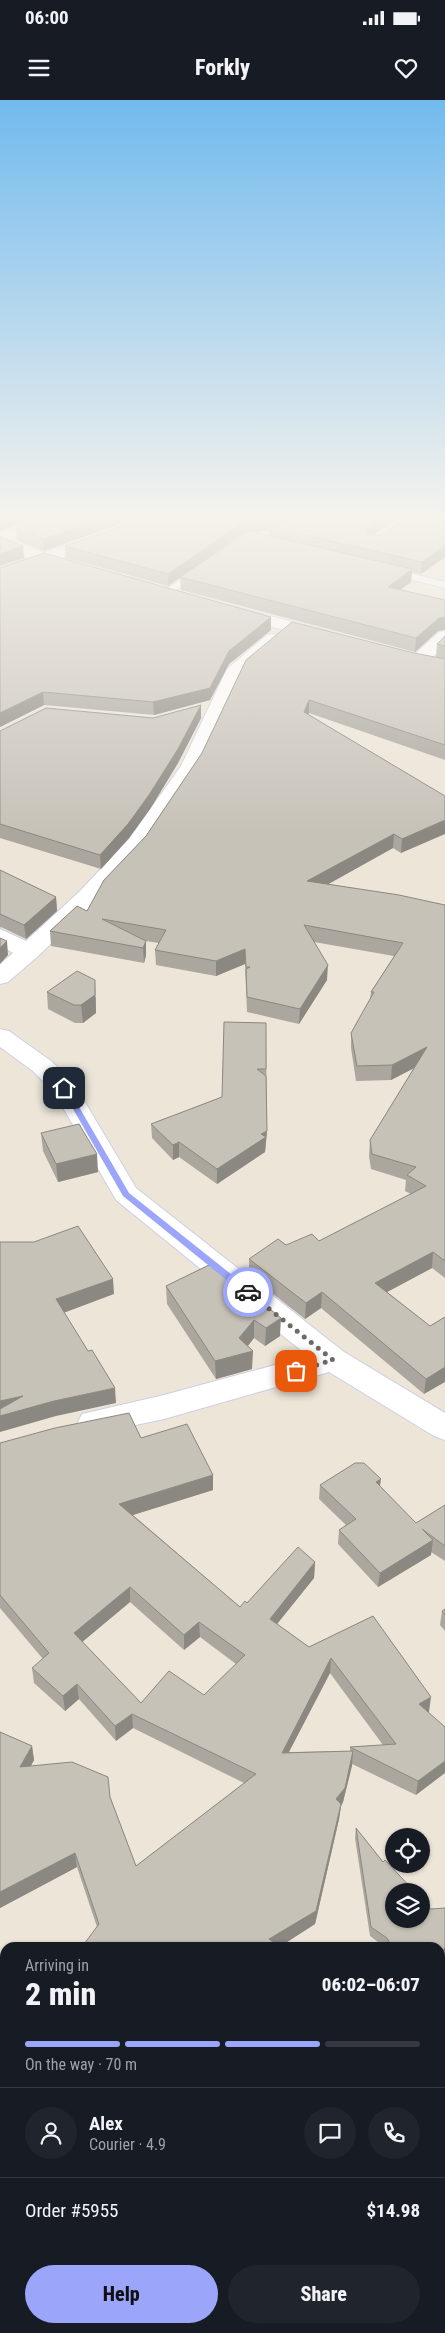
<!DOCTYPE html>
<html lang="en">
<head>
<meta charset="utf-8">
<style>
	body { margin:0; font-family:"Roboto Condensed",sans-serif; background:#20242c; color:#f1f3f6; height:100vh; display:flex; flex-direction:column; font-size:19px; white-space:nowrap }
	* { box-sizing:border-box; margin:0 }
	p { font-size:16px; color:#9ea1a6 }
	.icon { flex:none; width:28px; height:28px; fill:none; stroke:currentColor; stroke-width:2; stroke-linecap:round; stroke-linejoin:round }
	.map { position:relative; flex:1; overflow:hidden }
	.panel { position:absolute; left:0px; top:1842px; width:445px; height:391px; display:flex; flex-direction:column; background:#171b24; border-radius:15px 15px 0 0; box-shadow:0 1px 4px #0004 }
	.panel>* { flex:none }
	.buttons { position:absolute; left:385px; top:1728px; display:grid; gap:10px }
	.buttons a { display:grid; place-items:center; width:45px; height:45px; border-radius:50%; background:#171b24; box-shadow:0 1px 4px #0004; font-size:25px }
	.pin { position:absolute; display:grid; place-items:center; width:42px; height:42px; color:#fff; margin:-21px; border-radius:10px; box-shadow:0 2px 8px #0006 }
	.courier { position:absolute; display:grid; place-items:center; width:50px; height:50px; margin:-25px; border:4px solid #9ba5fa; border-radius:50%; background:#fff; color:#222; box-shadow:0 1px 6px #0007 }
	.head em { font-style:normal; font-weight:800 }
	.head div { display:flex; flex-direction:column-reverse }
	.head { display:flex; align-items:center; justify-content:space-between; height:85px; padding:0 25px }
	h1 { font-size:32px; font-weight:800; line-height:38px }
	.bar { display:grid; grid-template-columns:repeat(4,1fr); gap:8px 5px; align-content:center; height:60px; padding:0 25px }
	.bar i { height:6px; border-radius:4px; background:#363941 }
	.bar .active { background:#9ba5fa }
	.bar p { grid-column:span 4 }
	.line { display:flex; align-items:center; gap:12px; padding:0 25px; border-top:1px solid #363941 }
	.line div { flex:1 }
	.round { display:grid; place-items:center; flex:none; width:52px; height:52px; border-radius:26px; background:#20242c }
	.primary-button { display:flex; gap:10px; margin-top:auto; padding:10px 25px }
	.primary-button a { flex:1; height:58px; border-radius:30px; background:#9ba5fa; color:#111; font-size:20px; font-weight:800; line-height:58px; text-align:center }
	.primary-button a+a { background:#20242c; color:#f1f3f6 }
	.status { display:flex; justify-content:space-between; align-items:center; height:35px; padding:0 25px; background:#171b24; direction:ltr }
	.status svg { height:14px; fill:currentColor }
	header { display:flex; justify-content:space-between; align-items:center; height:65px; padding:0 25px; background:#171b24; font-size:22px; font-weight:800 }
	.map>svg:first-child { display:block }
</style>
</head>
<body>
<div class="status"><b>06:00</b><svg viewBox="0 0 49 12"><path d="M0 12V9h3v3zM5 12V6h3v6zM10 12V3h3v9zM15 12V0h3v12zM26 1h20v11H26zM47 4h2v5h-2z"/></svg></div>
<header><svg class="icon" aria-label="menu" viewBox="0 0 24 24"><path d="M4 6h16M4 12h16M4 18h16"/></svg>Forkly<svg class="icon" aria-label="heart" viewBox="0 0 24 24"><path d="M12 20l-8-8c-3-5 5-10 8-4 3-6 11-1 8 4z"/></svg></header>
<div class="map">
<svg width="445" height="2233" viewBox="0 0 445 2233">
	<rect width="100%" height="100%" fill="#ece5d8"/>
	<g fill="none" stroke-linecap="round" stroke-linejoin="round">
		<g stroke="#cdcfe3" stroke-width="3">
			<path id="service" d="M393,469L445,482V488L390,474V470Z
				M194,470L202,472L171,494H165V490Z"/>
		</g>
		<g stroke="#cdcfe3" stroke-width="2">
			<path id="minor" d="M35,420H57L55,423L0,444V433Z
				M131,420H150L130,433L0,479V468L118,427Z
				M445,531V546L425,564H413L410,560L413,556L439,532Z
				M273,534L279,535L282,539L244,572L201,666L145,749L96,801L37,857L8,882L0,884V864L13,853L0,845V829L26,841L80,791L129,739L181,666L227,569L267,535Z
				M0,929L9,931L51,961L73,982L136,1088L344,1252L445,1313V1340L434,1336L329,1272L164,1319L93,1334L82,1330L78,1322L82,1314L164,1295L308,1256L116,1100L54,992L33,971L0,947Z"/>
		</g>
		<g stroke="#cdcfe3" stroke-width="2">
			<path id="tertiary" d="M0,435L52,456L80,462L82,466L80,470C59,475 20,454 0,446Z
				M236,507L328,531L331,535L328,539L322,540L230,516L227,512L230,508Z"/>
		</g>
		<use href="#service" fill="#fff" fill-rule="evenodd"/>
		<use href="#minor" fill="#fff" fill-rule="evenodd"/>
		<use href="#tertiary" fill="#fff" fill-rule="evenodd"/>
	</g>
	<path fill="#aba79e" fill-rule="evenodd" d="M395,420L374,434L382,435L445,420V457L421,474L412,472L411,482L400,490L438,531L415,552L181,490L180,477L168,486L66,458L65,446L131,423ZM269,430V435L257,432ZM239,436H242L195,468Z
		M117,425L44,451L17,440L16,428Z
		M0,468L271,517V530L229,564L210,600L154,615L44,605L0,627Z
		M445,536V660L309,613L308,614L445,696L401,753L393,748L328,784L445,805V1178L432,1168L387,1192L430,1226L445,1217L424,1294L321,1208L305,1219L249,1175V1159L286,1145L319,1141L411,1094L405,1091L406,1080L371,1069L369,1056L370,1040L414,968L391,980L356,981L351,948V933L370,900L371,892L394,856L314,842L327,880L299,924L247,912L245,864L216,876L156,865L155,850L159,843L146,841V855L144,863L51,846L50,831L87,811L146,736L202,653L246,560L414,553L445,559L436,557L437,544Z
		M153,618H201L178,663L150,709L129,738L101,769L0,738V631Z
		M0,770L56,797L57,811L26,839L1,827L0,828Z
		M47,892L96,897V913L83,923H75L48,909Z
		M266,923L267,1031L265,1052L217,1084L179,1057L173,1060L152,1038L151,1024L222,997Z
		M41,1033L98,1072L58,1082L43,1051Z
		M211,1164L280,1236L265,1246L254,1238L248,1246L252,1269L216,1279L167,1204L166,1186Z
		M141,1338L213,1375V1390L133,1415L240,1507L315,1462L314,1478L277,1524L309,1547L373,1516L429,1612H428L445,1627L416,1695L352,1664L343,1702L341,1706L339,1719L315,1824L280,1846L97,1827L77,1767L0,1808V1632L32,1646L34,1660L31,1666L110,1697L136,1766L244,1683L133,1628L116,1641L79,1599L65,1611L34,1583L32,1568L43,1559L0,1508V1343ZM130,1502L184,1550L200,1537L236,1564L204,1595L141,1603L82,1542ZM330,1573L383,1645L350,1647V1651L289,1652Z
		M320,1385L380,1387L416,1423L445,1405V1461L431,1452V1455L378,1487L338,1444L339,1430L346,1425L319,1399Z
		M445,1509V1531L440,1525L442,1511Z
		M356,1728L383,1762L421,1799L445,1855L441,1859H440V1848H386L370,1836L355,1738Z
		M5,2089V2135L0,2127V2090Z"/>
	<path fill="#8b8881" d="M0,420H30L0,431Z
		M99,420H127L117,425L44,451L43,439Z
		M261,420H296L275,428L269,427V430L239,436L168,486V474L239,425Z
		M379,420H395L364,441L365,429Z
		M445,445V457L421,474L422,462Z
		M23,446L24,458L0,466V454Z
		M412,469L411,482L387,500L388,487Z
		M271,517V530L229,564L210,600L154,615L153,602L229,551Z
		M445,517V530L438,531L415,552L416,538L439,518Z
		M43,592L44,605L0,627V613Z
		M309,600V613L303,625L304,612Z
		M201,605V618L178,663L150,709L129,738L101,769L100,755Z
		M445,720V734L401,753L402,739Z
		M394,734L393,748L307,796V781Z
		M56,797L57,811L26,839L24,825Z
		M7,841L8,855L0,864V848Z
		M146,841V855L144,863L143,848Z
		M245,849V864L216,876V861Z
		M328,865L327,880L299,924L300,909Z
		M95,880L96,913L83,923L81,905Z
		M427,947L426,962L391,980L392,965Z
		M267,1031L265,1052L217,1084V1069L261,1034Z
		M179,1042V1057L173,1060V1045Z
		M97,1054L98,1072L58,1082L56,1064Z
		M433,1152L432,1168L374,1199L375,1183Z
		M113,1179L114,1194L58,1215L56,1199Z
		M322,1192L321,1208L305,1219L306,1203Z
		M281,1218L280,1236L265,1246L266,1228Z
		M254,1220V1238L241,1254L253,1251L252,1269L216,1279L215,1261L239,1238Z
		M445,1267V1282L424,1294L426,1279Z
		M115,1288L116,1303L56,1316L0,1332V1301L23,1296L54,1301Z
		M213,1375V1390L120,1419L119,1404Z
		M381,1379L379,1393L376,1382Z
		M433,1440L431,1455L378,1487L380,1473Z
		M315,1462L314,1478L269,1534L270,1519Z
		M130,1487V1502L75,1548L74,1533Z
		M199,1522L200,1537L184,1550V1535Z
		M331,1558L330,1573L281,1667L282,1653Z
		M77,1584L79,1599L65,1611L63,1596Z
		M431,1597L429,1612L417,1619L419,1604Z
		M132,1614L133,1628L116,1641L115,1626Z
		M32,1646L34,1660L22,1681L20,1667Z
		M353,1651L352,1666L343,1702L341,1706L339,1719L315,1824L278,1848L269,1839L336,1699Z
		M445,1661V1673L416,1695L418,1681Z
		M75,1753L77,1767L0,1808V1792Z
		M445,1848V1855L441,1859L443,1850Z"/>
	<path fill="#c7c2b8" stroke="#8b8881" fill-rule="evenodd" d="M37,420H99L43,439L16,428Z
		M135,420H261L239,425L168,474L65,446L131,423Z
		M291,420H379L365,429L367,434L382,435L404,420H445V445L422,462L269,427L283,424Z
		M249,431L412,469L388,487L445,500V517L439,518L416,538L180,477Z
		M0,436L23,446L0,454Z
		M44,453L271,517L229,551L210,588L153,602L43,592L0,613V468Z
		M292,522L414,553L445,559V645L309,600L304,612L445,696V720L402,739L394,734L307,781L399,795L445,805V1161L433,1152L375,1183L430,1226L445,1217V1267L426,1279L322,1192L306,1203L249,1159L278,1139L286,1145L312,1134L319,1141L426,1086L407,1075L416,1067L372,1054L370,1040L427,947L392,965L357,966L351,933L374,892H371L403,843L304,825L328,865L300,909L247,897L246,869L250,867H246L245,849L216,861L155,850L166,830L102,819L146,841L143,848L50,831L77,806L87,811L104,780L146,736L202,653L246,560Z
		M445,536V546L437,544Z
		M201,605L178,649L149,695L128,724L100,755L0,724V631L46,608L153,618Z
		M0,770L56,797L24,825L0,814Z
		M0,838L7,841L0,848Z
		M77,871L95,880V895L81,905H74L47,892Z
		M224,922L266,923V969H257L266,976L267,1031L261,1034L266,1037L217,1069L179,1042L173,1045L151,1024L222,997Z
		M79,1024L97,1054L56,1064L41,1033Z
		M78,1126L113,1179L56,1199L88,1251L92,1250L115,1288L54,1301L0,1316V1309L23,1296L0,1301V1142H34Z
		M211,1164L222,1175L225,1173L281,1218L266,1228L254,1220L239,1238L253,1251L215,1261L166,1186Z
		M129,1313L141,1338L187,1324L213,1375L119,1404L240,1507L245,1501L247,1503L298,1447L315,1462L270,1519L309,1547L373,1516L431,1597L419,1604L445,1627V1661L418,1681L350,1647L396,1644L331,1558L282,1653L353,1651L345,1688L336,1699L341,1704L316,1811L269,1839L281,1848H81L99,1824L75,1753L0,1792V1632L32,1646L20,1667L72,1662L108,1677L110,1697L136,1766L256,1674L132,1614L115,1626L77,1584L63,1596L32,1568L49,1553L0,1495V1343L55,1328ZM130,1487L184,1535L199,1522L245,1555L204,1595L169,1571L141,1603L74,1533Z
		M355,1363H364L381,1379L376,1382L416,1423L445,1405V1446L422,1429L433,1440L380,1473L339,1430L356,1419L320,1385Z
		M445,1509V1515L442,1511Z
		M356,1728L383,1762L385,1760L414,1791H394V1819H421V1799L431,1809L445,1808V1848L443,1850H440V1848H393L387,1838L371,1827Z
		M5,2089V2127L0,2120V2090Z
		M5,2182V2229H372L370,2233H0V2185Z"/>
	<linearGradient id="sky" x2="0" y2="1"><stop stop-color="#71baee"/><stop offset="0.57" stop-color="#f6f3ed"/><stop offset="1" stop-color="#f6f3ed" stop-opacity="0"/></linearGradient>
	<rect width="445" height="732" fill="url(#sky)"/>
	<path fill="#9ba5fa" d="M64,985L68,988L129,1093L251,1190V1195H245L123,1096L61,988Z"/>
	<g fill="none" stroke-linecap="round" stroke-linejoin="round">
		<path stroke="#6d6a66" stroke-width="5" stroke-dasharray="0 9" d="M248,1192L333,1260L296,1271"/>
	</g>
</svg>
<div class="buttons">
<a><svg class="icon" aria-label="locate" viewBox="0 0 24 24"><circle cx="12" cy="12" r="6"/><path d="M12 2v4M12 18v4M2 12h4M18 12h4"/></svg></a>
<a><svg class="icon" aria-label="layers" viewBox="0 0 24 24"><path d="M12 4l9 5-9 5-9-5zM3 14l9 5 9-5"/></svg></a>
</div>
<div class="pin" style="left:296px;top:1271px;background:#ea580c"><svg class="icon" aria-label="bag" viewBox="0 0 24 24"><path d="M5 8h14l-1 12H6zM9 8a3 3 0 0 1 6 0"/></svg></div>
<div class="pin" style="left:64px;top:988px;background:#1f2937"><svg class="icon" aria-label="home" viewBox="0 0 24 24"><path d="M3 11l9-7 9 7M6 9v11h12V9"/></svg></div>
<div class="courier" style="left:248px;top:1192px"><svg class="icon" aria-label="car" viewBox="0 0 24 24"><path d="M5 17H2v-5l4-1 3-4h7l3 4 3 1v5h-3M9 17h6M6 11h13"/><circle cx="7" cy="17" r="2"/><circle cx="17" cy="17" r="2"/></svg></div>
<section class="panel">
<div class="head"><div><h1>2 min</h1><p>Arriving in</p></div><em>06:02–06:07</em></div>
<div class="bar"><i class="active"></i><i class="active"></i><i class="active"></i><i></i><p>On the way · 70 m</p></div>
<div class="line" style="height:90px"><a class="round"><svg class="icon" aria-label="person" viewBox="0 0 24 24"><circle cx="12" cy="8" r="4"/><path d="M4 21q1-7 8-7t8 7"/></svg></a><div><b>Alex</b><p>Courier · 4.9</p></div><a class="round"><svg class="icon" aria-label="chat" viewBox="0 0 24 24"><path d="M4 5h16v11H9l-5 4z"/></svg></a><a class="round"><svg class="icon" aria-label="phone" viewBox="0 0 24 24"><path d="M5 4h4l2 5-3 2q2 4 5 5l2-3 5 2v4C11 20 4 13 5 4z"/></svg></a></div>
<div class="line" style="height:65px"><div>Order #5955</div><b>$14.98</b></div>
<div class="primary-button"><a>Help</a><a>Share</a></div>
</section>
</div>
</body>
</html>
